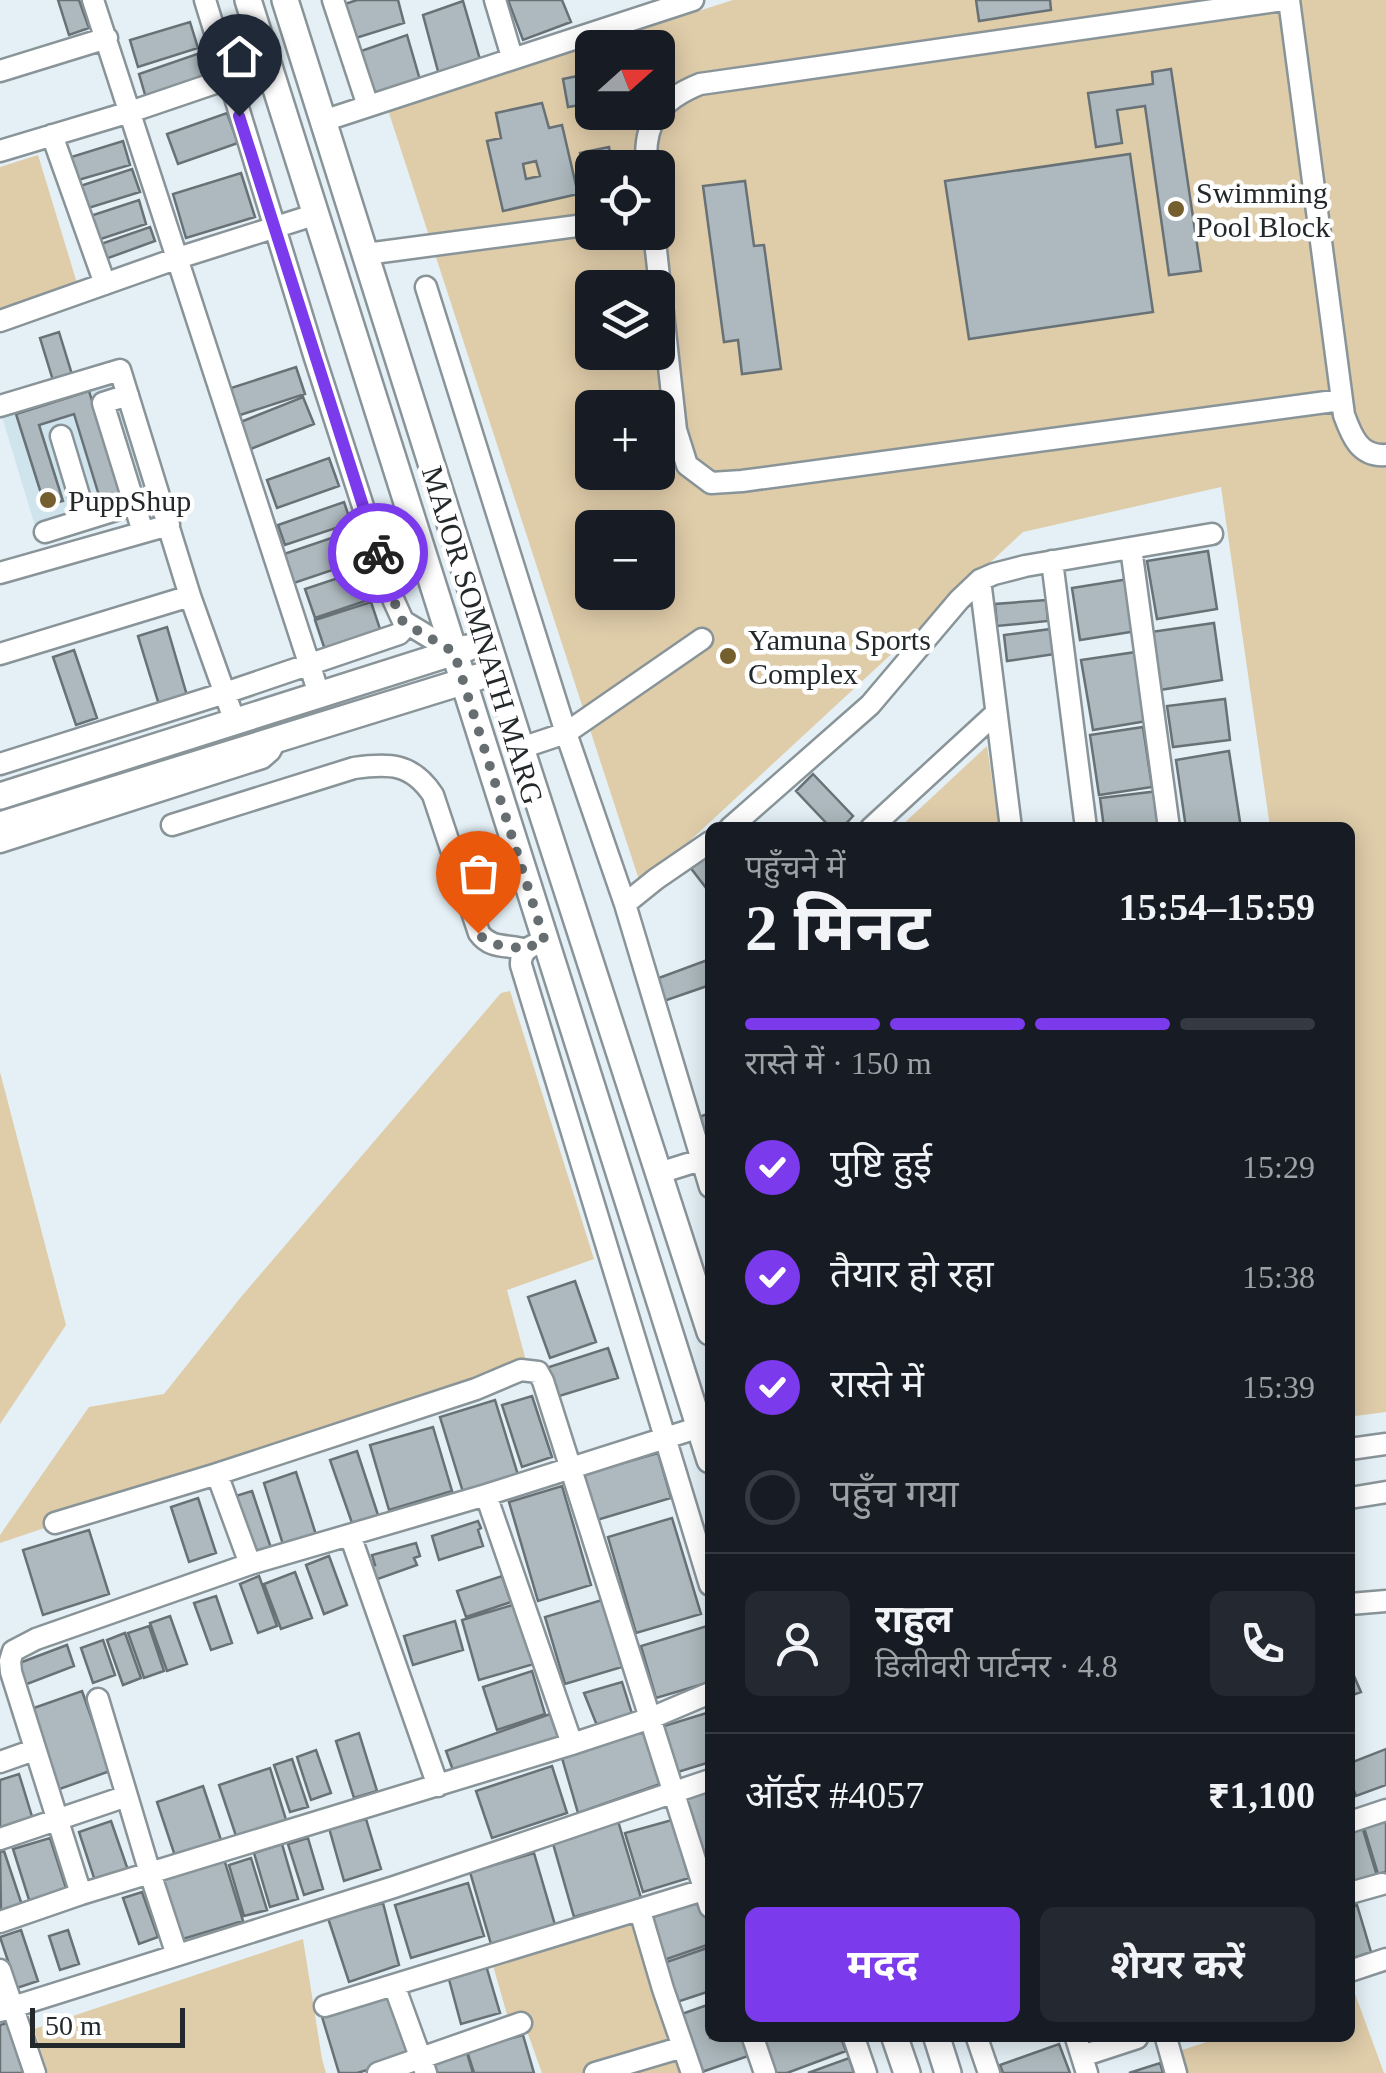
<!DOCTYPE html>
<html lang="hi">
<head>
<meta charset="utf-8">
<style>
	body { margin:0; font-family:"Times New Roman","Noto Sans Devanagari",serif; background:#242831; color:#f1f3f6; height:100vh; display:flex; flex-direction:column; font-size:38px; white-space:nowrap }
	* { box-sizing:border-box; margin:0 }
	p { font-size:32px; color:#9ea1a6 }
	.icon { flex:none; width:55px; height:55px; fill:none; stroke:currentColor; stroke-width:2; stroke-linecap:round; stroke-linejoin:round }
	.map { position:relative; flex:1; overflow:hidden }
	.drawer { position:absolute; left:705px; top:822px; width:650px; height:1220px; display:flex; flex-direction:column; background:#171b24; border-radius:15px; box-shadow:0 5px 25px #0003 }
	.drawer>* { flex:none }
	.needle { width:65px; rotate:69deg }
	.fabs { position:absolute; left:575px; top:30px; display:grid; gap:20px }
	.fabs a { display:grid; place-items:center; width:100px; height:100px; border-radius:15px; background:#171b24; box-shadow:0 5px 25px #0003; font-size:50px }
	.scale { position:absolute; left:30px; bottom:25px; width:155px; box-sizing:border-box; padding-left:10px; border:5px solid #23282a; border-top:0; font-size:28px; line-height:35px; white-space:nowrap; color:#23282a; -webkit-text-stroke:8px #fff; paint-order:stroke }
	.pin { position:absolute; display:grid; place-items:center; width:85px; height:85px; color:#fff; margin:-102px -42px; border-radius:50% 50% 50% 0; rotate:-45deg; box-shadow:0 0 10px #0007 }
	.pin .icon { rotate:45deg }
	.courier { position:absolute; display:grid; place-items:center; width:100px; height:100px; margin:-50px; border:8px solid #7c3aed; border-radius:50%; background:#fff; color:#222; box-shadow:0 2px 12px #0007 }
	.overview em { font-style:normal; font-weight:700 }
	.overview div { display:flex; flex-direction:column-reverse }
	.overview { display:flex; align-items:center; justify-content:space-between; height:170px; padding:0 40px }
	h1 { font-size:65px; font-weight:700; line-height:75px }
	.bar { display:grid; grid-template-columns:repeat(4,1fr); gap:15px 10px; align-content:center; height:120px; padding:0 40px }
	.bar i { height:12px; border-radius:8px; background:#363941 }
	.bar .on { background:#7c3aed }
	.bar p { grid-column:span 4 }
	.line { display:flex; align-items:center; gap:25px; padding:0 40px; border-top:2px solid #363941 }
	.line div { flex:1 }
	.round { display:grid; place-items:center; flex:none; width:105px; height:105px; border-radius:15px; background:#242831 }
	ol { padding:0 40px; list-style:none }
	li { display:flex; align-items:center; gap:30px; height:110px }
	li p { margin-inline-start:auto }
	li .icon { padding:10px; border-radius:50%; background:#7c3aed; color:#fff; stroke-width:4 }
	li:last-child { color:#9ea1a6 }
	li i { width:55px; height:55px; border:5px solid #363941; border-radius:50% }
	.primary-button { display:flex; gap:20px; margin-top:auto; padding:20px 40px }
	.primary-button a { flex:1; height:115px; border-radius:15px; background:#7c3aed; color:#fff; font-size:40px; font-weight:700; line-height:115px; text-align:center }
	.primary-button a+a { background:#242831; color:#f1f3f6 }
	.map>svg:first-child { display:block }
</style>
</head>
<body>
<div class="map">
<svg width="1386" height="2073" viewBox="0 0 1386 2073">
	<rect width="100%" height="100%" fill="#e4f0f6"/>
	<path fill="#d0e4ee" d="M115,375L156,511L41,546L0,410Z"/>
	<path fill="#dfcca9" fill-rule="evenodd" d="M733,0H1386V1412L1355,1416L1350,1380V828L1270,827L1221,487L1023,532L641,886L388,110ZM592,48H658V112H592ZM592,168H658V232H592ZM592,288H658V352H592ZM592,408H658V472H592ZM592,528H658V592H592Z
		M38,155L80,293L0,315V167Z
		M987,746L999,827H900Z
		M510,991L594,1259L507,1290L529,1372L214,1471L0,1543V1535L89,1407L164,1394L241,1297L501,993Z
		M0,1072L66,1325L0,1424Z
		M637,1920L688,2073H542L523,2020L510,2025L492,1962Z
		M303,1939L322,2059L326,2073H48L34,2029Z
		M1354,1991L1384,2073H1186L1179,2051L1219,2038H1350V1993Z"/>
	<path fill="#adb9be" stroke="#677176" stroke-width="2.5" fill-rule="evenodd" d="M58,0H79L89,28L69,35Z
		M357,0H398L404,23L356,38L345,4Z
		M508,0H562L571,22L523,40Z
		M976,0H1050L1051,10L979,21Z
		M463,1L481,63L439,75L423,15Z
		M190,22L198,48L138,67L130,40Z
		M407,35L420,80L372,94L361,51Z
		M200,53L208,76L146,98L139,74Z
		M1171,69L1201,271L1169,275L1145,106L1117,110L1122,143L1096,147L1088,93L1153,84L1152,72Z
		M592,73V103L568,107L563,79Z
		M542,103L549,128L562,125L578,194L503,211L487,141L501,138L496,113ZM536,161L540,176L526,179L523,164Z
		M227,113L238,143L178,164L167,134Z
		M123,141L130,165L75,181L68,158Z
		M609,147L612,163L583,169L580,153Z
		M1130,154L1153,312L969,339L945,181Z
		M132,169L140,192L82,210L74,188Z
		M241,173L255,217L186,238L173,194Z
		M745,181L754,246L764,245L781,369L742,374L738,340L724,342L703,186Z
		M139,200L146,224L92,242L84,218Z
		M150,227L155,241L100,261L95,246Z
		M59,332L74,381L55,387L40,338Z
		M296,367L305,394L237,416L228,389Z
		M89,391L121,496L101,502L74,414L39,425L63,501L45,506L16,414Z
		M303,397L314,424L248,450L238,423Z
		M329,458L339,486L277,508L267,480Z
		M344,502L351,523L285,545L278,525Z
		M352,531L362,560L294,583L284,554Z
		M1208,551L1217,609L1157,619L1147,561Z
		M362,570L371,599L315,618L305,589Z
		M1129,579L1137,631L1080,640L1072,588Z
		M1046,600L1048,621L997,626L995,604Z
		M371,602L381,632L325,650L315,620Z
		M1214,623L1222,680L1160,690L1151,632Z
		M167,627L188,699L160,708L138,636Z
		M1051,629L1055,654L1007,661L1004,635Z
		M74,650L97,718L76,725L53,657Z
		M1136,652L1147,721L1093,730L1081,660Z
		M1225,699L1230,740L1173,747L1167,706Z
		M1143,727L1152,787L1099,795L1090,735Z
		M1229,751L1241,828H1186L1176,760Z
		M813,774L853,816L842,828H831L796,791Z
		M1159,791L1164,828H1104L1100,798Z
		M710,844V893L686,862Z
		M710,959V985L664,1001L656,979Z
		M710,1113V1149L699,1117Z
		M575,1281L596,1342L550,1358L528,1297Z
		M608,1348L618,1378L556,1397L546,1368Z
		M532,1396L552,1457L522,1467L502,1405Z
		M495,1400L518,1475L463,1492L440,1417Z
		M433,1427L452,1491L389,1510L370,1445Z
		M357,1451L378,1515L352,1523L330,1460Z
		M658,1453L671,1498L597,1520L584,1474Z
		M296,1472L318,1541L285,1551L264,1483Z
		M562,1486L591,1585L538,1601L509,1502Z
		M252,1491L271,1548L248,1555L229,1498Z
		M198,1498L216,1553L189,1562L171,1507Z
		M672,1518L701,1614L636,1633L608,1537Z
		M478,1521L481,1528L478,1530L483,1546L439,1560L432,1536Z
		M89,1530L109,1594L43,1615L23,1550Z
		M416,1543L420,1556L414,1558L417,1565L375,1580L370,1566L375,1565L372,1555Z
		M329,1556L347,1605L324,1614L306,1565Z
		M295,1572L312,1618L281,1629L264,1584Z
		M259,1576L277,1626L258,1633L240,1584Z
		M502,1576L511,1602L466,1617L457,1591Z
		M216,1596L232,1643L211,1650L194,1603Z
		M602,1600L622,1667L565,1684L545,1617Z
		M516,1604L534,1664L479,1680L462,1620Z
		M170,1616L187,1664L167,1671L150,1623Z
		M455,1621L463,1650L413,1665L404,1636Z
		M149,1626L164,1671L144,1678L128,1633Z
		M707,1626L710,1638V1682L656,1698L641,1646Z
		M125,1633L141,1678L123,1685L107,1640Z
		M103,1640L115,1675L93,1683L81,1648Z
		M67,1645L74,1666L22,1686L14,1665Z
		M1350,1667L1361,1692L1350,1696Z
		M532,1671L545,1714L497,1730L483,1687Z
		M622,1682L633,1717L598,1728L584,1693Z
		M82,1691L110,1771L57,1790L28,1710Z
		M710,1712V1762L678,1772L664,1726Z
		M550,1714L559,1739L455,1776L446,1751Z
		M648,1729L666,1782L578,1813L562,1758Z
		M359,1733L377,1791L354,1798L336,1741Z
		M1386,1749V1785L1356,1796L1350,1780V1763Z
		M316,1750L331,1793L311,1800L297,1757Z
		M292,1759L308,1807L290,1812L274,1765Z
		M552,1766L567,1813L492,1838L476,1791Z
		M270,1768L287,1823L237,1839L219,1785Z
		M19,1774L34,1823L0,1834V1780Z
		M203,1786L221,1840L175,1856L157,1802Z
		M710,1791V1870L706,1871L684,1799Z
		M1383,1815L1386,1824V1872L1378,1874L1362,1821Z
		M366,1819L381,1869L344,1881L329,1828Z
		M672,1820L689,1878L643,1892L625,1833Z
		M111,1821L129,1873L96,1884L79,1832Z
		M618,1821L641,1898L574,1917L552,1840Z
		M1361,1823L1377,1876L1355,1883L1350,1865V1826Z
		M50,1838L67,1891L30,1903L13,1849Z
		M308,1838L323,1889L304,1895L288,1844Z
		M282,1844L298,1899L270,1907L254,1853Z
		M4,1851L22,1905L1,1912L0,1852Z
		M534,1853L555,1925L491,1944L470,1872Z
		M251,1858L267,1910L244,1916L229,1865Z
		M224,1859L243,1921L176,1941L156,1880Z
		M468,1883L484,1936L411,1958L395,1905Z
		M142,1892L158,1937L139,1944L123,1898Z
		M702,1894L710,1916V1944L664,1960L647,1913Z
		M383,1903L399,1965L349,1982L328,1918Z
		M1357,1905L1371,1952L1351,1959L1350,1907Z
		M21,1930L38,1981L17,1988L0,1937Z
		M68,1930L79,1964L60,1970L49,1936Z
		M710,1947V1991L671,2004L658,1965Z
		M485,1962L500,2013L461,2024L447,1972Z
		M392,1989L412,2057L357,2073H339L320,2010Z
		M710,2004V2038H745L751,2055L699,2073L676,2016Z
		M7,2023L24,2073H0V2025Z
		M523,2035L534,2073H474L467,2051Z
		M761,2038H841L846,2051L787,2073H775Z
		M1059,2044L1070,2073H1003L1000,2065Z
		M466,2050L473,2073H435L431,2060Z
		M849,2058L854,2073H808Z
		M1160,2063L1163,2073H1129Z"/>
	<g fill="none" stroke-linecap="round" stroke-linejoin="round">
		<g stroke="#899499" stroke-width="25">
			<path id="minor" d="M93,0L319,694
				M205,0L315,358L393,599L403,621L454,652
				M333,0L368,106
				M495,0L512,57
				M1289,0L1344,415C1352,437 1360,457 1386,455
				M0,71L107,38
				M323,121L693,0
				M52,135L105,284
				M0,151L130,112L227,79
				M647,168C642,123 660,100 700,84L1283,0
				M654,232L676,430L687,465L711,483L742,481L1341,400
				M366,254L592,224
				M426,287L566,733L625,904L710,1187
				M0,321L178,258L317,214
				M128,395L103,403L143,532
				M0,406L120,370L190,596L235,722
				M61,436L86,519
				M45,532L135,504
				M1131,548L1169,828
				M1052,561L1086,828
				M0,573L169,525
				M980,580L1011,828
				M0,654L190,596
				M521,748L566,733L702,639
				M0,764L225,693L399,634L408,624
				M172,825L354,768C389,763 412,763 433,795L479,933C491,950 509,944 526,950
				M730,828L870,705L959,600L980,580L994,574L1025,566L1212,534
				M871,828L996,713
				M0,842L262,758L270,751L276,740
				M625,904L656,879L710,842
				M545,941C533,945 520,949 521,965L710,1585
				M659,1173L710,1157
				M1350,1449L1386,1444
				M217,1474L250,1564
				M486,1495L572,1744
				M1350,1498L1386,1492
				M55,1523L217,1474L476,1389L521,1370L538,1372L543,1381L710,1907
				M350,1535L438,1786
				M1350,1604L1386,1601
				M98,1699L150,1873L177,1955
				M0,1762L34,1750
				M1350,1822L1386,1810
				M0,1839L127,1796
				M1350,1893L1382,1884
				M81,1894L11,1672L10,1661L13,1651L36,1639L250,1564L486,1495L700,1427
				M640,1911L663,1989L692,2073
				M0,1922L81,1894L572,1744L651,1718L710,1693
				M0,1970L35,2073
				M1350,1971L1386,1959
				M394,1985L426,2073
				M325,2006L710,1888
				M0,2011L394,1887L710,1780
				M753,2038L765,2073
				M854,2038L866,2073
				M977,2038L989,2073
				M1076,2038L1087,2073
				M1166,2038L1176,2073
				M1082,2056L1137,2038
				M378,2073L521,2023
				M595,2073L683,2047"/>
		</g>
		<g stroke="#899499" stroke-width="30">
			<path id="major" d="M248,0L710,1460
				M285,0L521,748L710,1332
				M0,796L467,648
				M0,825L478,677
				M895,2038L907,2073
				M937,2038L948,2073"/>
		</g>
		<use href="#minor" stroke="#fff" stroke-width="20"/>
		<use href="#major" stroke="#fff" stroke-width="25"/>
	</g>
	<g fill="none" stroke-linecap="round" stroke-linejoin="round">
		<path stroke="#676e71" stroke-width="10" stroke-dasharray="0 18" d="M378,553L393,599L403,622L454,652L545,942L531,946L526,950C509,944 491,949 478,933"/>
		<path stroke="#7c3aed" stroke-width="12" d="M239,116L378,553"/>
	</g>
	<g fill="#765f2f" stroke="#fff" stroke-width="4">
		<circle cx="1176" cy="209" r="10"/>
		<circle cx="48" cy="500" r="10"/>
		<circle cx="728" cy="656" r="10"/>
	</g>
	<g text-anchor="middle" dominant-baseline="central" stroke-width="9" stroke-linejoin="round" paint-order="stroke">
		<g font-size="30" fill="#23282a" stroke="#fff" text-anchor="start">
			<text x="1196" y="192">Swimming<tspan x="1196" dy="34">Pool Block</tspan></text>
			<text x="68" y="500">PuppShup</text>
			<text x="748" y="639">Yamuna Sports<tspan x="748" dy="34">Complex</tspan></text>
		</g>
		<g font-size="30" fill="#23282a" stroke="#fff">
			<text transform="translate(483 635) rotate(73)">MAJOR SOMNATH MARG</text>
		</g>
	</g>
</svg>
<div class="fabs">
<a><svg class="needle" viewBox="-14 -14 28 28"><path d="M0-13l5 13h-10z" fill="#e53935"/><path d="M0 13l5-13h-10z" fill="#9ea1a6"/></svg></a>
<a><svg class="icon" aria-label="locate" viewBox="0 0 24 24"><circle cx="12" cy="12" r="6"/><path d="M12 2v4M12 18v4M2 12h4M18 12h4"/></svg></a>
<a><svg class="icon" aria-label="layers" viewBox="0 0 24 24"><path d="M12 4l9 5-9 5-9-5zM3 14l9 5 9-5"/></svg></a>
<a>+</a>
<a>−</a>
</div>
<div class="scale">50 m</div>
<div class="pin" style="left:478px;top:933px;background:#ea580c"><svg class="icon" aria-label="bag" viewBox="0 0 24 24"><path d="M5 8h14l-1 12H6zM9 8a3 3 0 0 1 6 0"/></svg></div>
<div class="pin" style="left:239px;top:116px;background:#1f2937"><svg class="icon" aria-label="home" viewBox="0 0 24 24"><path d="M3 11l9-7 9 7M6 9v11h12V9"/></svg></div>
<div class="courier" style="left:378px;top:553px"><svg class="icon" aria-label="bike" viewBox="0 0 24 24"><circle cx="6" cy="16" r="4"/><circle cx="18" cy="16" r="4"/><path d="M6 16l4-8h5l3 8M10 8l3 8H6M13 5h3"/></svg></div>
<section class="drawer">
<div class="overview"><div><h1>2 मिनट</h1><p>पहुँचने में</p></div><em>15:54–15:59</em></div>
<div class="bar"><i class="on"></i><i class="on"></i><i class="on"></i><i></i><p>रास्ते में · 150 m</p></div>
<ol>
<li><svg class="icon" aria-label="check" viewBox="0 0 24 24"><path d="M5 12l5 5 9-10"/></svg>पुष्टि हुई<p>15:29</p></li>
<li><svg class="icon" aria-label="check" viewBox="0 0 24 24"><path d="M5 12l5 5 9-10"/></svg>तैयार हो रहा<p>15:38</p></li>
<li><svg class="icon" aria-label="check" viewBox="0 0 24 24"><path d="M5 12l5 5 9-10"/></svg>रास्ते में<p>15:39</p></li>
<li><i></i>पहुँच गया</li>
</ol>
<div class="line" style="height:180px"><a class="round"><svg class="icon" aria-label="person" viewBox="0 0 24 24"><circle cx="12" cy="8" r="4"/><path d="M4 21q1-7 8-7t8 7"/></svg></a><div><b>राहुल</b><p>डिलीवरी पार्टनर · 4.8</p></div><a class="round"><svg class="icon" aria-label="phone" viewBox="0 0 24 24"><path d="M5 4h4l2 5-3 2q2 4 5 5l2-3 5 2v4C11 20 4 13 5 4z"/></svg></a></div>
<div class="line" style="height:130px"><div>ऑर्डर #4057</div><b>₹1,100</b></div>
<div class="primary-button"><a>मदद</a><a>शेयर करें</a></div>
</section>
</div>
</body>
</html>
